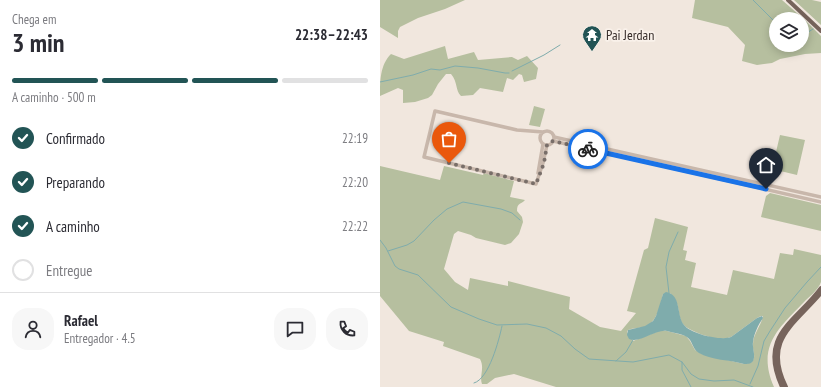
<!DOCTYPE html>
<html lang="pt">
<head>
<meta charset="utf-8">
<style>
	body { margin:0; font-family:"PT Sans Narrow",sans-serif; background:#f7f7f7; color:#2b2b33; height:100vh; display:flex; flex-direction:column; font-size:15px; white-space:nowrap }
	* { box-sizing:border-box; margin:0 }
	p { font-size:13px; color:#7c7c81 }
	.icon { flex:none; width:22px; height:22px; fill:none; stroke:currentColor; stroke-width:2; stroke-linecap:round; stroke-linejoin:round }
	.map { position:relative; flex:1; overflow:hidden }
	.drawer { display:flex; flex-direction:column; background:#fff; width:380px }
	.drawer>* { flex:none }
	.tools { position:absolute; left:389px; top:12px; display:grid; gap:8px }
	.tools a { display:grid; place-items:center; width:40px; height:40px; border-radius:50%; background:#fff; box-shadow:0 2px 10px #0003; font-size:20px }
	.pin { position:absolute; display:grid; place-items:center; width:34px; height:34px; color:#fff; margin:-41px -17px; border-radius:50% 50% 50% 0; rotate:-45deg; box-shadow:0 0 4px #0007 }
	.pin .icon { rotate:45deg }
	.courier { position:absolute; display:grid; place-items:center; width:40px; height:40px; margin:-20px; border:3px solid #1a73e8; border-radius:50%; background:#fff; color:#222; box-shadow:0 1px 5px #0007 }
	.overview em { font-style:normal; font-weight:800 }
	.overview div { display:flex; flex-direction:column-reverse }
	.overview { display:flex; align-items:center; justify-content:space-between; height:68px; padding:0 12px }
	h1 { font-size:26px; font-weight:800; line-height:30px }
	.bar { display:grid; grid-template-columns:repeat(4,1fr); gap:6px 4px; align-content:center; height:48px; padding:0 12px }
	.bar i { height:5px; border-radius:3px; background:#e1e1e2 }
	.bar .selected { background:#225455 }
	.bar p { grid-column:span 4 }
	.line { display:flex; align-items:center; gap:10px; padding:0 12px; border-top:1px solid #e1e1e2 }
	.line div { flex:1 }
	.round { display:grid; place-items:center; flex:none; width:42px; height:42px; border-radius:16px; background:#f7f7f7 }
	ol { padding:0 12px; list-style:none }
	li { display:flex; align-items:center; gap:12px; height:44px }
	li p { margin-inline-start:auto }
	li .icon { padding:4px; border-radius:50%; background:#225455; color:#fff; stroke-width:4 }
	li:last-child { color:#7c7c81 }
	li i { width:22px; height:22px; border:2px solid #e1e1e2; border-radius:50% }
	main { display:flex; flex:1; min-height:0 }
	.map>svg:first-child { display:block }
</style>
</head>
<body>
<main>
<section class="drawer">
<div class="overview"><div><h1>3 min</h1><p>Chega em</p></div><em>22:38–22:43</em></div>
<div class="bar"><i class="selected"></i><i class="selected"></i><i class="selected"></i><i></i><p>A caminho · 500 m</p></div>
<ol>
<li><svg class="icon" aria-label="check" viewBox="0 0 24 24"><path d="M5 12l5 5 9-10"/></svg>Confirmado<p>22:19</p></li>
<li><svg class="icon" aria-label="check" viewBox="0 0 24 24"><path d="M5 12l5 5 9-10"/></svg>Preparando<p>22:20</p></li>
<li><svg class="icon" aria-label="check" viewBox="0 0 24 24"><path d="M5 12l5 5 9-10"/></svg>A caminho<p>22:22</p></li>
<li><i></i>Entregue</li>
</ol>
<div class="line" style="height:72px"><a class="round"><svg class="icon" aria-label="person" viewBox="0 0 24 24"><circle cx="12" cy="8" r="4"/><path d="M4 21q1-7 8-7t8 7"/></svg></a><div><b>Rafael</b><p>Entregador · 4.5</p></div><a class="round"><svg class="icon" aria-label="chat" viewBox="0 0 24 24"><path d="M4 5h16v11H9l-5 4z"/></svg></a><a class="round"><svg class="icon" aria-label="phone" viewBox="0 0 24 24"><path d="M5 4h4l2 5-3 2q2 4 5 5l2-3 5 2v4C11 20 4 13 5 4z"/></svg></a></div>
</section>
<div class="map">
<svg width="441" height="387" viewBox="0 0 441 387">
	<rect width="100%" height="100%" fill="#f1e7de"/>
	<path fill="#b6bf9f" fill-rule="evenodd" d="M0,0H85L65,9L38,18L20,27L18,31V38L0,27Z
		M315,0H402L426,21L441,36V53L425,54L400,59L392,63L377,65L362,61L365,45L348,27L312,18ZM396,19H422V45H396Z
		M414,0H432L441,2V25Z
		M65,46L68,59L94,52L98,60L132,57L138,60L147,56L158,68L156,79L144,82L142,75L139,74L133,80L127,78L123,92L100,88L93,95L81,96C75,90 78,82 71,74H66L58,84L52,95L48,98L35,102L23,103V90L18,88L0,96C0,81 0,65 11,54L24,59Z
		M154,106L165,109L160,127L149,125Z
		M400,135L425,140L417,175L392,169Z
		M0,166L60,180L64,166L103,175L104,173L134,181L130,197L145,200C141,205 137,202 137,211L142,217L143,222L139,234L131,243L125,245L96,238L91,235L78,231L74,234L64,269L75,282L88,290L90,278L128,286V281L190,297L189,309L220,327L241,331L256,313L247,311L264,250L268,248L275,218L308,227L303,250L307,251L305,260L316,263L311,287L347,295L353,270L394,279L400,253L413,255L414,249L441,255C441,261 441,277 441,282C438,290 430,296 425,301C399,328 376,346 394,387H176L134,374L115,378L107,384H102C99,376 105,368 100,359L63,346L64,342L29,331L0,296ZM290,293C302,305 296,313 303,324C308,331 333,339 341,339C345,339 347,338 351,337L377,318L381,316H383C381,326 373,334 373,344C372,349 376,356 373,360C371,364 368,363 364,364L322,354L315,350L310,341L306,336L287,331H279L253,341L247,332L248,330C253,328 259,328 264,327C277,323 280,306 283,294Z
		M390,193L441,205V231L381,217L386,196Z"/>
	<path fill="#7facac" d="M286,292C302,295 296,315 304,325C311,334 341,341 351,337L377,318L382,316L383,318C378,325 374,334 373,342C372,347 376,356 373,361C371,364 368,364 364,364C351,360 330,360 319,353C314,350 313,345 310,340C306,334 294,333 287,331C275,329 260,344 249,339L247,335L248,330L265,326L273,321L276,316L283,294Z"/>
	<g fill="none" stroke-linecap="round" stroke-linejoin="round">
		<path stroke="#7facac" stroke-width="1" d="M373,0L396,23
			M422,36L433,29
			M132,71L164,55L180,45
			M0,82L33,75L51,69L60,70L75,66L98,68L125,73H129
			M0,240L6,248L15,266L19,269L38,275L71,307L99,319L117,325L147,324L166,328L181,336L195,349L209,359L253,362L289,355L302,362L311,374L319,379L334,381L354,380L373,387
			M8,251L27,245L34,241L54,220L67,209L83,202L121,209L132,213L140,220
			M289,293L286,267L289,252L298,232
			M236,361L246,352L253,340
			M302,362V370L311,387
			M94,383C109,379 119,340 122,326
			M370,384L378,366L384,341L390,331L405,308L427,282L441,267"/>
		<path stroke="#c8b7ab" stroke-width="3.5" d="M160 138a7 7 0 1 1 14 0a7 7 0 1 1-14 0Z
			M163,132L137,130L55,111L44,157L156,184L163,163L167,145
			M174,137L441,197
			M173,141L441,202
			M158,173L163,144"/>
		<path stroke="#77645c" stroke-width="4" d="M408,0L441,31
			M402,387C378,335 415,323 441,288
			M406,387C383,340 413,326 441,293"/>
	</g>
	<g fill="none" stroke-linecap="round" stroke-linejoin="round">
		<path stroke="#786e69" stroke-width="4" stroke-dasharray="0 7.2" d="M69,163L156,184L164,163L167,145L173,141L208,149"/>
		<path stroke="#1a73e8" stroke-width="5" d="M208,149L386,189"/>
	</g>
	<defs>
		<g id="temple-pin" transform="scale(1)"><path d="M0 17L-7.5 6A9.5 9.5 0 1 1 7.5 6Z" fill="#225455" stroke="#f9f1ea"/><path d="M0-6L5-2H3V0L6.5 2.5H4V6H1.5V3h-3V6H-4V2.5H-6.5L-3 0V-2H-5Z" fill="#fff"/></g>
	</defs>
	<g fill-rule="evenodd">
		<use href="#temple-pin" x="212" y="35"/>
	</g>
	<g text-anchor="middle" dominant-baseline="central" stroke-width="3.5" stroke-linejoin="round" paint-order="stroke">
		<g font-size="14" fill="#372d2a" stroke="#f9f1ea" text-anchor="start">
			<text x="226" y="35">Pai Jerdan</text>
		</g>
	</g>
</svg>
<div class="tools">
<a><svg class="icon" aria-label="layers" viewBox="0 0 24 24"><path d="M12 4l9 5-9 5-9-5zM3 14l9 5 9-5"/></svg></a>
</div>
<div class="pin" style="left:69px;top:163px;background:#ea580c"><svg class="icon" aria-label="bag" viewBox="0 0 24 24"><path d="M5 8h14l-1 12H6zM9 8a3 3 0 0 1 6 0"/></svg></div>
<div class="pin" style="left:386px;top:189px;background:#1f2937"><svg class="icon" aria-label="home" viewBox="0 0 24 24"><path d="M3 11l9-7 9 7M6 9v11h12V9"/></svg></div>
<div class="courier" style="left:208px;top:149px"><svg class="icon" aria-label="bike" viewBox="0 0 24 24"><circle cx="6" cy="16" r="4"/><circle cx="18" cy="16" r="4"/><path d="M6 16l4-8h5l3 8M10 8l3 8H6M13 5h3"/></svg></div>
</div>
</main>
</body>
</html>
